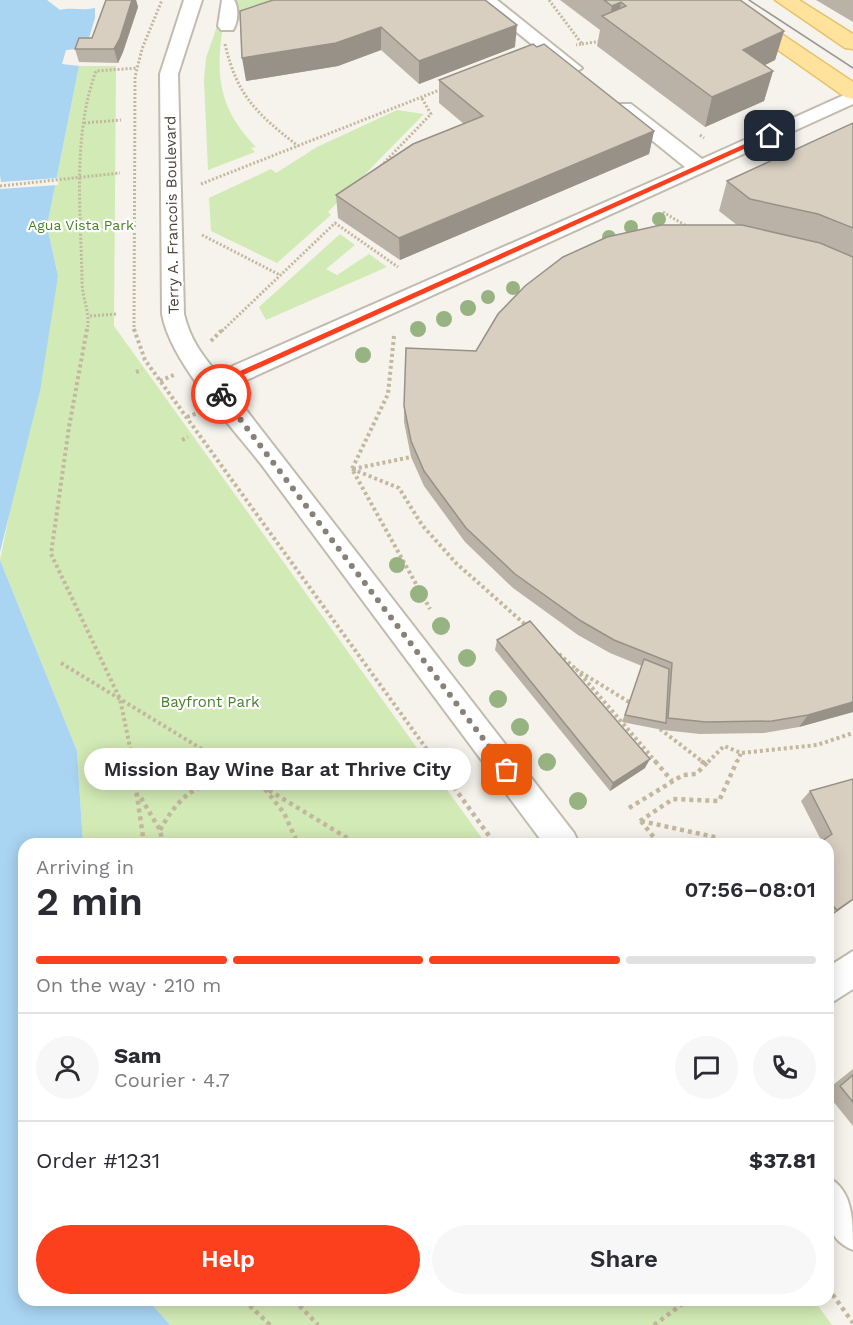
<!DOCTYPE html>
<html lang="en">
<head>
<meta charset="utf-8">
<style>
	body { margin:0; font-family:"Work Sans",sans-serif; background:#f7f7f7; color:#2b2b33; height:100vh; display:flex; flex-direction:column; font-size:22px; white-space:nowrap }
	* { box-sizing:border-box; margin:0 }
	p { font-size:20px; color:#7c7c81 }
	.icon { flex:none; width:33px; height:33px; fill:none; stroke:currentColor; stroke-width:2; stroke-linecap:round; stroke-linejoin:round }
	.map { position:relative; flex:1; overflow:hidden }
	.panel { position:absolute; left:18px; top:838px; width:816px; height:468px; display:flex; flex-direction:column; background:#fff; border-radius:18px; box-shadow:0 3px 15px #0003 }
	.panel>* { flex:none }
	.pin { position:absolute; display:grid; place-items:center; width:51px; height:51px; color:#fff; margin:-26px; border-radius:12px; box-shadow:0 3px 9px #0006 }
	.courier { position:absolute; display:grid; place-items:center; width:60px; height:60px; margin:-30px; border:4px solid #fc3f1d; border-radius:50%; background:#fff; color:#222; box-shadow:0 2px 8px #0007 }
	.bubble { position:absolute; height:42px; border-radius:21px; background:#fff; box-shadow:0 3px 15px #0003; font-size:20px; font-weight:600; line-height:42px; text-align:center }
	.summary em { font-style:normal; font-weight:600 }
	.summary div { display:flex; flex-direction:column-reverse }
	.summary { display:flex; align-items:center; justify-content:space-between; height:102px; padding:0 18px }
	h1 { font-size:39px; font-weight:600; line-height:45px }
	.bar { display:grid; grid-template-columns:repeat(4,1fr); gap:9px 6px; align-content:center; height:72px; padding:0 18px }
	.bar i { height:8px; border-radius:4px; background:#e1e1e2 }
	.bar .active { background:#fc3f1d }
	.bar p { grid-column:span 4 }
	.line { display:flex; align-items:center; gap:15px; padding:0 18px; border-top:2px solid #e1e1e2 }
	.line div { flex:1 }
	.round { display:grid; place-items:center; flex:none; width:63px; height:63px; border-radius:32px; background:#f7f7f7 }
	.button { display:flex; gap:12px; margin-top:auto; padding:12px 18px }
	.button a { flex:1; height:69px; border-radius:36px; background:#fc3f1d; color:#fff; font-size:24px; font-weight:600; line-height:69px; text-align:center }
	.button a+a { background:#f7f7f7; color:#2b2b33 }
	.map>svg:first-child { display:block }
</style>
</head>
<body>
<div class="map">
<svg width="853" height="1325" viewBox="0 0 853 1325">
	<rect width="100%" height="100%" fill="#f6f3ec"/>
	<path fill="#d2eab5" d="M226,0H303L223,26C215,76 219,109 256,147L251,148L255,152L208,170L204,80L206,58Z
		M79,66H116L114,326L486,844H83L77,751L0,560L58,276L47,226Z
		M397,110L424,114L328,212L331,215L277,263L211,231L209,198L271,169L276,173L317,147Z
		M340,234L355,245L326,269L337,275L369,254L387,267L266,320L259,307Z
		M814,1300L832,1325H170L149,1301Z"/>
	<path fill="#a9d4f2" d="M0,0H47L60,10C72,7 80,11 95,8V18L86,48L66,50L62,64L79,66L47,226L58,276L40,391L0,552Z
		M0,560L77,751L83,844H24V1300L149,1301L170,1325H0Z"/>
	<path fill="#f6f3ec" d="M0,175L1,182L59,178L58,185L0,189Z"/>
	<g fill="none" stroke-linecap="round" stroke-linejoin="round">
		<g stroke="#c2bbae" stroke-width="4">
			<path id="minor" d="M184,0H202L178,74L184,314C190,339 201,354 217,373L685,167L617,112L614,108L617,104H631L702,159L853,91V104L229,388L574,833L579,844H544C451,719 357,593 264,468C232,426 171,364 162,314L160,74Z
				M222,0H234C239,7 238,23 233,30H221L218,26Z
				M477,0H497L582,68L573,74L566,72Z
				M853,951V989L828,1005V967Z
				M828,1177C853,1191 853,1219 853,1250C820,1236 828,1208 828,1177Z"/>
		</g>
		<g stroke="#e6c16a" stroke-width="3">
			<path id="major" d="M707,0H731L853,82V99L845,97Z
				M775,0H799L853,34V49L845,48Z"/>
		</g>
		<path stroke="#c4b79f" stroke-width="3" stroke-dasharray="2 2" stroke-linecap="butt" d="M549,0L582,44L576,45
			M225,44C237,96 257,114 298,146
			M582,44L602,41
			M84,123L121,120
			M700,135L704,138
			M381,166L431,114L421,97
			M201,184L442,89
			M0,186L120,173
			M663,212L688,227
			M202,235L280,275
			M90,316L117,314
			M87,331C91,312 82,300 82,281C81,213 72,136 96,71L137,68
			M134,331L135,77L142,49L162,0
			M222,331L335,223L398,267"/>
		<path stroke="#c4b79f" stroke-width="4" stroke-dasharray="3 3" stroke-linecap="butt" d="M87,329L69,427L51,554L120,699L133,762
			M134,329L145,360L436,762
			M394,336L388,394L352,469L430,609
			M211,341L223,329
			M136,372L142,370
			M160,381L176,374
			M187,417L200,412
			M182,440L188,437
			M352,469L399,488L422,525L456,563L528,627
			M353,469L411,457
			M559,654L577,670
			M61,663L223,762
			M629,702L577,670L656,762
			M660,729L703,762
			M708,762L724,746L741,753L817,745L853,733
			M737,762L741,753"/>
		<path stroke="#c4b79f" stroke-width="4.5" stroke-dasharray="4 4" stroke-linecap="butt" d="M132,761L144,844
			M221,761L357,844
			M435,761L495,844
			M655,761L672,781
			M701,761L707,765
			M265,789L284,813L298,844
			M141,798L160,830L163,844
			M629,808L683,775L696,774L709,761
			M640,821L673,799L719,801L737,761
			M641,821L719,838
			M641,821L659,844
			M160,830C185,785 209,776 259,785
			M828,1288L853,1323
			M244,1300L270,1325
			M294,1300L318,1325
			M654,1325L688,1300"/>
		<use href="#minor" fill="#fff" fill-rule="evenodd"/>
		<use href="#major" fill="#ffe39c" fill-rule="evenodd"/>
		<path stroke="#9a9a9a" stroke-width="1.5" d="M749,0L853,68"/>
	</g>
	<g fill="#97b381">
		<circle cx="659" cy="219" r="7"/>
		<circle cx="631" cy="227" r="7"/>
		<circle cx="609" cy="237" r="7"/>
		<circle cx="513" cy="288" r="7"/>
		<circle cx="488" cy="297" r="7"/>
		<circle cx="468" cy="308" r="8"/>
		<circle cx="444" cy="319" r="8"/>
		<circle cx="418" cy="329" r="8"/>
		<circle cx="363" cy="355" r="8"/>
		<circle cx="397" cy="565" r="8"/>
		<circle cx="419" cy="594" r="9"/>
		<circle cx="441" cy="626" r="9"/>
		<circle cx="467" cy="658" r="9"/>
		<circle cx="498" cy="699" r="9"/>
		<circle cx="520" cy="727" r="9"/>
		<circle cx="547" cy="762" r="9"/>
		<circle cx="578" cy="801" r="9"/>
	</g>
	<path fill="#bab2a6" d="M106,0H136L138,7L123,52L118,63L79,62L75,49L92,38Z
		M273,0L515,47L419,84L381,50L338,66L246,81Z
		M560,0H740L784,31L775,60L765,65L773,71L764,101L705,127L597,46L600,30Z
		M816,0H853V22Z
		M439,80L654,131L649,154L400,260L338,218L336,195L464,124L439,103Z
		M853,123V712L799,727L764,733L700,734L663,730L622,722L642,666L610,653L578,635L513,588L465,542L424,486L411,457L404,422V406L476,351L737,225L719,211L727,181Z
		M497,640L645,768L610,791L495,650Z
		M853,779V900L828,918V844L822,842L801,801L810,791Z
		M853,1069V1126L828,1095V1089Z"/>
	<path fill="#979187" d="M132,0H136L138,7L123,52L118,63L114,49Z
		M621,2L617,27L609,21L612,6Z
		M517,25L515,47L419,84V61Z
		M381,27V50L338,66L246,81L242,58Z
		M784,31L775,60L735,80L743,50Z
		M773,71L764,101L705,127L712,97Z
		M654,131L649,154L400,260L399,238Z
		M853,702V712L799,727L808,715Z
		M650,759L645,768L610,791L613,783Z
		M853,899V900L828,918L837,910Z"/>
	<path fill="#d8cfc1" stroke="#979187" stroke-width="1.5" d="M106,0H132L120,38L114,49H75L79,38H92Z
		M273,0H485L517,25L419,61L381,27L336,43L242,58L240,11Z
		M604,0H740L784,31L743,50L773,71L712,97L602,16L626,6L621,2L612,6Z
		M533,44L537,47L544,44L654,131L399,238L336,195L413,144L483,116L439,80Z
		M853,123V228L818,214L750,199L727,181Z
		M661,225H742L820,243L853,257V702L808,715L772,721L706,722L668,718L672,663L614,640L581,621L515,574L466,528L424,471L411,441L404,406L406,348L476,351L498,314L525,286L563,257L607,237Z
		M530,621L650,759L613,783L497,640Z
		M644,659L669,669L666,723L625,715Z
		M853,779V899L837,910L833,906L828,910V844H818L832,834L810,791Z
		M853,1075V1102L840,1086Z"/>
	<path fill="#fc3f1d" d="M767,134L773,136L219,386L224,397H218L209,385Z"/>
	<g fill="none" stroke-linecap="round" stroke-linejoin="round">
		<path stroke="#878178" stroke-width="6" stroke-dasharray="0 10.8" d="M221,394L507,770"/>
	</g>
	<g text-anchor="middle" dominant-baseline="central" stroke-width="4.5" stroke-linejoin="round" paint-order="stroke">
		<g font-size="14" fill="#4a7f2a" stroke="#fff">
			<text x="81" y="225">Agua Vista Park</text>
		</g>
		<g font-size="15" fill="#4b4439" stroke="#fff">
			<text transform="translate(172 215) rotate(-91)">Terry A. Francois Boulevard</text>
		</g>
		<g font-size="15" fill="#4a7f2a" stroke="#fff">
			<text x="210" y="702">Bayfront Park</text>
		</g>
	</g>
</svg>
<div class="pin" style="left:507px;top:770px;background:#ea580c"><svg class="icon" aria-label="bag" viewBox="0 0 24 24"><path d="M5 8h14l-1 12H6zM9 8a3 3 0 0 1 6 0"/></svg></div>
<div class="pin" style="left:770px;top:136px;background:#1f2937"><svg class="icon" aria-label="home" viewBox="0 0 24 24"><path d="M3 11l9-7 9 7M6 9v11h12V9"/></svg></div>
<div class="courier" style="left:221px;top:394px"><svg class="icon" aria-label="bike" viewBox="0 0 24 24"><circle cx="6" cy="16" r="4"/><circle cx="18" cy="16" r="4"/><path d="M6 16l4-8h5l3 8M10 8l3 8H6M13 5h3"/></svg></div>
<div class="bubble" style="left:84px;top:748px;width:387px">Mission Bay Wine Bar at Thrive City</div>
<section class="panel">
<div class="summary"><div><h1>2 min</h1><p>Arriving in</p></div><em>07:56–08:01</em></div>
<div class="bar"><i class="active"></i><i class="active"></i><i class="active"></i><i></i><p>On the way · 210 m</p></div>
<div class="line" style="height:108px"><a class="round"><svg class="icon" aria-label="person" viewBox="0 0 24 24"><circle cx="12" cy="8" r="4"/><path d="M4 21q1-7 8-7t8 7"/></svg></a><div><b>Sam</b><p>Courier · 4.7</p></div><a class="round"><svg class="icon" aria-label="chat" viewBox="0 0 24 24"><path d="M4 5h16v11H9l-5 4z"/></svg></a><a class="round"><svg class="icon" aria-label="phone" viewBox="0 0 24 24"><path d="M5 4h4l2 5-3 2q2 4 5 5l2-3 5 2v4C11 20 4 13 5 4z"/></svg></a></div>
<div class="line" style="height:78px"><div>Order #1231</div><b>$37.81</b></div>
<div class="button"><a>Help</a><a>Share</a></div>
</section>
</div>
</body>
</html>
